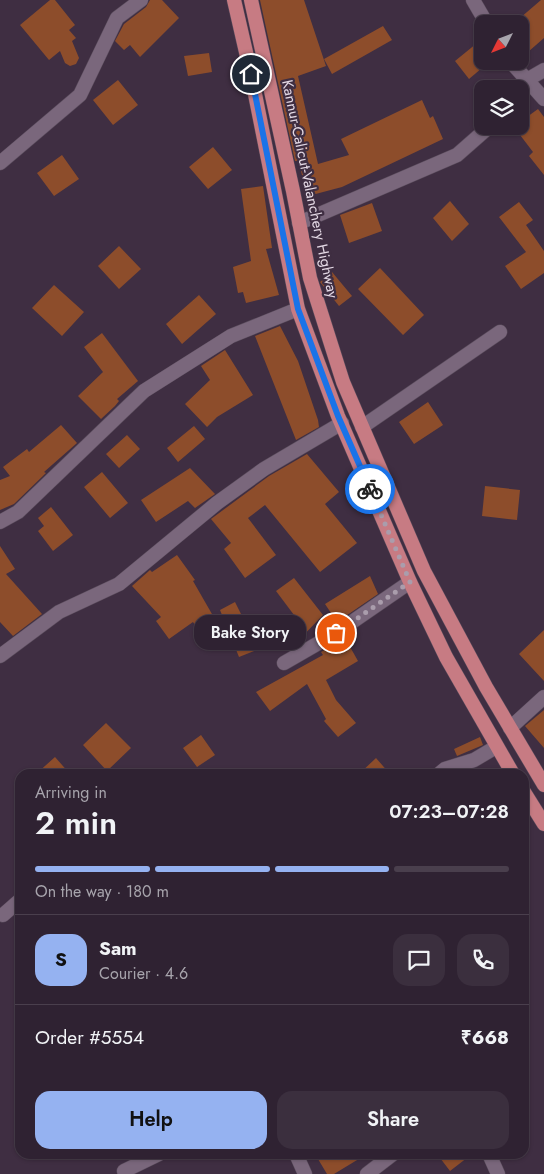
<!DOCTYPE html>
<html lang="en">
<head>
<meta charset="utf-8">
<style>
	body { margin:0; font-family:Jost,sans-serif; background:#3b2f3e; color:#f1f3f6; height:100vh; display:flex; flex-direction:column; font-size:19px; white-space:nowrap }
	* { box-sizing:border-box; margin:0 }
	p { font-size:16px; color:#a7a4ac }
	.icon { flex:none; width:28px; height:28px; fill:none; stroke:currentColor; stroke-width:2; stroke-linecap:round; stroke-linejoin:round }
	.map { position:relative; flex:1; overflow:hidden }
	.sheet { position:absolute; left:15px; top:769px; width:514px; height:390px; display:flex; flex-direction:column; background:#2f2232; border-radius:15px; box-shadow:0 1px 4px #0004,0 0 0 1px #4a3f4d }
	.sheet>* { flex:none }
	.needle { width:32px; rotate:228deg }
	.tools { position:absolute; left:474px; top:15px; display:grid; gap:10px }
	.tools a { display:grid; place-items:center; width:55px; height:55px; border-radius:10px; background:#2f2232; box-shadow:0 1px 4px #0004,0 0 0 1px #4a3f4d; font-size:25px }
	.pin { position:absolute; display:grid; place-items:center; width:42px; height:42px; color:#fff; margin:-21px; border:2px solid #fff; border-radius:50%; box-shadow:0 1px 5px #0007 }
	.courier { position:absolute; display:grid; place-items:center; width:50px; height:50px; margin:-25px; border:4px solid #1a73e8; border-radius:50%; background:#fff; color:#222; box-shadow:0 1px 6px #0007 }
	.bubble { position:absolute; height:35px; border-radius:15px; background:#2f2232; box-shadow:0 1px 4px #0004,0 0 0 1px #4a3f4d; font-size:16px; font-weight:600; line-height:35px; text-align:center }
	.summary em { font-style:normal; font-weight:600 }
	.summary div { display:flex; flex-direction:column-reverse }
	.summary { display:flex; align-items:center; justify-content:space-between; height:85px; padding:0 20px }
	h1 { font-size:32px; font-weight:600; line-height:38px }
	.bar { display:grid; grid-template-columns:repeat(4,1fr); gap:8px 5px; align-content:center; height:60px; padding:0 20px }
	.bar i { height:6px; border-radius:4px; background:#4a3f4d }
	.bar .active { background:#95b2f1 }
	.bar p { grid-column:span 4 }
	.line { display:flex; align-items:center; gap:12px; padding:0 20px; border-top:1px solid #4a3f4d }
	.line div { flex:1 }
	.round { display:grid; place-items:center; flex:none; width:52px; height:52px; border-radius:15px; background:#3b2f3e }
	.action { display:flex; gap:10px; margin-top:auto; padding:10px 20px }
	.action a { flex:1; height:58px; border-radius:15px; background:#95b2f1; color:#111; font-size:20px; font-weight:600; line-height:58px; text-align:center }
	.action a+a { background:#3b2f3e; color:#f1f3f6 }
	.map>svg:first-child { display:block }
</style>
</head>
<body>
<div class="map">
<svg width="544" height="1174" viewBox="0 0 544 1174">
	<rect width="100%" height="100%" fill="#3f2e42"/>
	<path fill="#8d4d2b" d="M50,0H55L75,25L69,30L76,38L72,41L79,58L76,64L70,66L65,63L60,51L49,60L20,25Z
		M150,0H162L179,18L140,57L130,45L124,50L115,41L124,24L146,7Z
		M260,0H304L326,66L298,76L318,164L349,155L341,139L422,100L430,118L433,116L443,139L342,187L308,196L298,161H295Z
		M541,0H544V38L528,52L520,43V18Z
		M383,26L392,40L332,74L324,59Z
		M482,39V68L469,79L455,61Z
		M209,53L212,72L188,76L184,56Z
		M118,80L138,105L113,125L93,100Z
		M538,109L544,117V175L529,156L533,152L514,127L520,126V122Z
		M213,147L232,170L208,189L189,167Z
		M62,155L79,179L54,196L37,173Z
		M263,186L272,248L266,249L279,295L246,303L243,292L238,293L233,267L251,261L241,189Z
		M450,201L469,224L452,241L433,218Z
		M519,202L533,220L526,225L544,251V273L521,289L505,266L526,252L499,217Z
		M372,203L382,231L349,243L340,215Z
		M119,246L141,269L119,289L98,266Z
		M380,268L424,315L403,335L358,289Z
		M332,272L352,296L339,306L320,282Z
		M54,285L84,312L62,336L32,308Z
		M199,295L216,314L182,344L166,324Z
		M280,326L298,361L318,420L319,427L296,440L255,336Z
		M102,333L138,381L117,399L119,401L115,406L101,419L78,396L103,372L84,347Z
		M225,350L253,395L217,417L207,427L185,404L210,380L201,366Z
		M428,402L443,425L414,444L399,422Z
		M61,425L77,443L44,472L46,473L14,504L0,510V480L10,476L3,467L27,449L29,452Z
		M194,426L205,439L178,462L167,448Z
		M127,435L140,449L119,468L106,454Z
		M307,454L339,492L325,504L357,543L320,572L265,505L248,518L276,555L245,578L224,549L231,543L211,519L269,476Z
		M190,468L215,494L195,508L188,501L156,522L141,500Z
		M102,472L128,503L110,518L84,487Z
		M485,486L520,490L517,520L482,516Z
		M51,507L73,535L53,551L38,531L44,526L38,518Z
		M0,546L15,569L6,574L42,614L13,636L0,622Z
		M177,555L195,580L193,581L216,621L199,631L193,622L169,639L156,621L161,617L132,586L150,570L152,572Z
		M370,576L378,594L337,622L325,604Z
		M294,578L323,615L297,642L282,627L294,615L276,591Z
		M235,602L245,622L258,617L269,645L239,657L220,610Z
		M544,630V681L519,654Z
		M345,638L358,661L326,680L336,700L356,723L338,737L324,721L326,719L307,684L270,711L256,692L323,655L321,652Z
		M544,710V748L525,726Z
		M106,723L131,748L107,771L83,745Z
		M201,735L215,755L197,767L183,748Z
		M480,737L483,745L457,756L454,749Z
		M55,757L70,774H36Z
		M376,758L390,774H359Z
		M327,1154H367L334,1174H327L318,1159Z
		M437,1154H472L450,1171Z"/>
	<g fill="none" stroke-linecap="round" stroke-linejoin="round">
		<g stroke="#5b4d5d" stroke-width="15">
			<path id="minor" d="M473,0L487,24
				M510,61L544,99
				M519,89L525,81L544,70
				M0,163L80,95L117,18L141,0
				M299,223L457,155L490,126
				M362,427L500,332
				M0,522L18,512L144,391L231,336L298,309
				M0,656L59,612L119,584L217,503L264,469L342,423
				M284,663L336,633L410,582
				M510,728L544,697
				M439,774L445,769L474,760L496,747
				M3,915L20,900
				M296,1154L305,1174
				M489,1154L498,1174
				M124,1171L159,1154
				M367,1174L393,1154"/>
		</g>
		<g stroke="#5b4d5d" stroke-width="15">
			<path id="trunk" d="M234,0L251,74L298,309L338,416L410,582L446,657L513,774
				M251,0L293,191L310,278L343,382L424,571L486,687L544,785
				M524,792L544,824"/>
		</g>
		<use href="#minor" stroke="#7a677c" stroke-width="14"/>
		<use href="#trunk" stroke="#c77b83" stroke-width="14"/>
	</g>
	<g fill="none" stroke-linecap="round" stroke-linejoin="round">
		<path stroke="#aa9dac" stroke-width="5" stroke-dasharray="0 9" d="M336,633L410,582L370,489"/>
		<path stroke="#1a73e8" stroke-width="6" d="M251,74L298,309L338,416L370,489"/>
	</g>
	<g text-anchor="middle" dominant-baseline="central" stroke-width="4.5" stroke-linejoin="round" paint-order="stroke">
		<g font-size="15" fill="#e4d9e5" stroke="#3f2e42">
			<text transform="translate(310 189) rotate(78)">Kannur-Calicut-Valanchery Highway</text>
		</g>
	</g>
</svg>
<div class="tools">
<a><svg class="needle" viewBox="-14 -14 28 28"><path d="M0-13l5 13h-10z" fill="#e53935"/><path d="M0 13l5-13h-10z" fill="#a7a4ac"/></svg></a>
<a><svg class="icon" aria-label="layers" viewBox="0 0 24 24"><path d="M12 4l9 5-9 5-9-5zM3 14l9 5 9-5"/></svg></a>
</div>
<div class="pin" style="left:336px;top:633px;background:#ea580c"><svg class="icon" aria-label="bag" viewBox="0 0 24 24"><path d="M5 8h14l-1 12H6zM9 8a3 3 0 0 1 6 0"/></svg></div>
<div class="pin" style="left:251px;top:74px;background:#1f2937"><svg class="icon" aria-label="home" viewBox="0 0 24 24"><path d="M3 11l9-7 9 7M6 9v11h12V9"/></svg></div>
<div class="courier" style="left:370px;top:489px"><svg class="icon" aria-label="bike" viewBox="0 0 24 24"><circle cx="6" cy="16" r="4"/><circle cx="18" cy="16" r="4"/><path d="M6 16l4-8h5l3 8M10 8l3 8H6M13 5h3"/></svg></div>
<div class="bubble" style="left:194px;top:615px;width:112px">Bake Story</div>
<section class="sheet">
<div class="summary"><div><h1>2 min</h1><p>Arriving in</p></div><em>07:23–07:28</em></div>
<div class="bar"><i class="active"></i><i class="active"></i><i class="active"></i><i></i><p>On the way · 180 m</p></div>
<div class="line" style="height:90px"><b class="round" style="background:#95b2f1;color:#111">S</b><div><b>Sam</b><p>Courier · 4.6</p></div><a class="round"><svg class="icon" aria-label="chat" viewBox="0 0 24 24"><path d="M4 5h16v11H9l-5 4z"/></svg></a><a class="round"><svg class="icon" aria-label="phone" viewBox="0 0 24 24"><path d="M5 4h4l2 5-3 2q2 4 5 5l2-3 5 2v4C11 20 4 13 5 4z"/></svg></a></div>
<div class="line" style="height:65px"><div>Order #5554</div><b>₹668</b></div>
<div class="action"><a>Help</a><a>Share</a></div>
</section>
</div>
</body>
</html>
